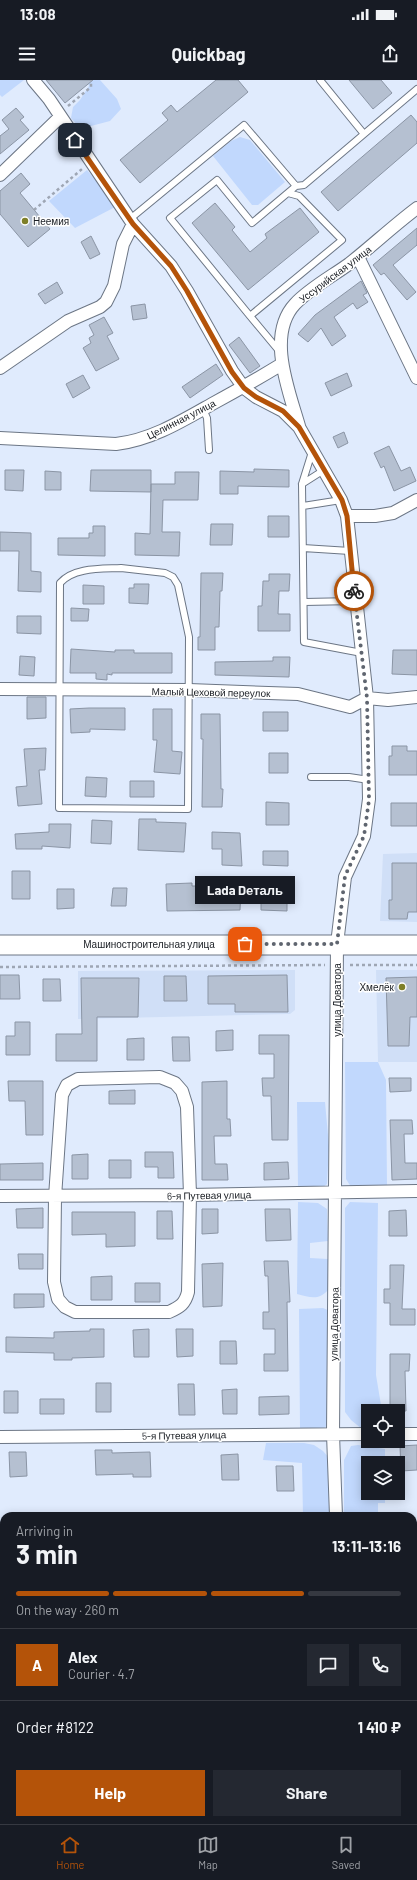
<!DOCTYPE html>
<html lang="en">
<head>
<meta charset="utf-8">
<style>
	body { margin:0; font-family:Barlow,sans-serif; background:#242831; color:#f1f3f6; height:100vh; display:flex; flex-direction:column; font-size:15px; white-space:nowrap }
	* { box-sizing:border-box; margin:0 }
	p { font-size:13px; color:#9ea1a6 }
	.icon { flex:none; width:22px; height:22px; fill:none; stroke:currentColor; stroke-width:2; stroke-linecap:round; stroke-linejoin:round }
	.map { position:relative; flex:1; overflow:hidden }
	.sheet { position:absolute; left:0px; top:1432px; width:417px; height:312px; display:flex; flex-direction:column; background:#171b24; border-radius:12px 12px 0 0; box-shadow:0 2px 10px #0003 }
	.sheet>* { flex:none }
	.fabs { position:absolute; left:361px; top:1324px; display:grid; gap:8px }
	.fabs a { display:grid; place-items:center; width:44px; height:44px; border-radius:0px; background:#171b24; box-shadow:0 2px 10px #0003; font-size:20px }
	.pin { position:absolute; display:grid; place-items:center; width:34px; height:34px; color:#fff; margin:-17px; border-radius:8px; box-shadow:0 2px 6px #0006 }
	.courier { position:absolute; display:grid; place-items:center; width:40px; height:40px; margin:-20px; border:3px solid #b45309; border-radius:50%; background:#fff; color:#222; box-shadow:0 1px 5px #0007 }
	.bubble { position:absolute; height:28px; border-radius:0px; background:#171b24; box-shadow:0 2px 10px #0003; font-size:13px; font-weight:700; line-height:28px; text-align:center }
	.summary em { font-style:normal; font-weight:700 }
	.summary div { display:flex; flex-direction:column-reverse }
	.summary { display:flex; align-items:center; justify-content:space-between; height:68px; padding:0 16px }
	h1 { font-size:26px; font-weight:700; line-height:30px }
	.bar { display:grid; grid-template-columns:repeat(4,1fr); gap:6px 4px; align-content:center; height:48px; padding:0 16px }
	.bar i { height:5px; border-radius:3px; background:#363941 }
	.bar .current { background:#b45309 }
	.bar p { grid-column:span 4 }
	.line { display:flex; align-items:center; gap:10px; padding:0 16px; border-top:1px solid #363941 }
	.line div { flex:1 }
	.round { display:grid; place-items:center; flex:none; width:42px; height:42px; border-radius:0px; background:#242831 }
	.button { display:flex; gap:8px; margin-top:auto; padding:8px 16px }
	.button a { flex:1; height:46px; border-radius:0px; background:#b45309; color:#fff; font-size:16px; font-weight:700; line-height:46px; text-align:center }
	.button a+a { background:#242831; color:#f1f3f6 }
	.status { display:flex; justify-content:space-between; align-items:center; height:28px; padding:0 20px; background:#171b24; direction:ltr }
	.status svg { height:11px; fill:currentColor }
	header { display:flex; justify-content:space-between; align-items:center; height:52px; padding:0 16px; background:#171b24; font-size:18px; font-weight:700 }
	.tab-bar { display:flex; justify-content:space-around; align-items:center; height:56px; border-top:1px solid #363941; background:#171b24; font-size:11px; color:#9ea1a6 }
	.tab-bar a { display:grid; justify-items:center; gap:2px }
	.tab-bar .current { color:#b45309 }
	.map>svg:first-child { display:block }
</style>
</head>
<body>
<div class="status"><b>13:08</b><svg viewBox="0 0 49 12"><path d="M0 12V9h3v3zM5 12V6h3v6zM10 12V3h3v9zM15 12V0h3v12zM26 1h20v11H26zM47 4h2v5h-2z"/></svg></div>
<header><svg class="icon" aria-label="menu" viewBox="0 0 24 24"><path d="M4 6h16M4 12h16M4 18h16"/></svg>Quickbag<svg class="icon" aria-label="share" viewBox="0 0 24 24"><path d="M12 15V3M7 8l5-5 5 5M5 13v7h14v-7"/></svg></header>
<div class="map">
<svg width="417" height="1744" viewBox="0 0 417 1744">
	<rect width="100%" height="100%" fill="#e0ebfd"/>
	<path fill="#d0dff7" d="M417,773V842L380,841L383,774Z
		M295,890V930L290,934L78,939V891Z
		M376,890H417V982H378Z"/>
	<path fill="#c1d8fd" d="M0,0H24L2,17L0,15Z
		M87,0H100L117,19L121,29L110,41L91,46H78L71,38L73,27L80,20L89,6Z
		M240,57L250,60L285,102L258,125H252L213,76L231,61Z
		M87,90L117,126L75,148L49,121Z
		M345,982H378L386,1000L387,1106L351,1107L346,1099Z
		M297,1022H325L329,1066L327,1104L323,1107L298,1108Z
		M298,1122L318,1123L327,1129L328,1161L310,1163V1178L328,1179V1210C318,1221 310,1217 297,1214Z
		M350,1122L378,1123L376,1295L382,1331H368V1349H362L351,1340L345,1332V1128Z
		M323,1228L330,1231L327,1346L321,1350L300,1348L299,1229Z
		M266,1363H304L314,1365L323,1371L330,1379L331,1436H303L302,1383L263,1380Z
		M358,1365L385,1369V1383H368V1413H385V1423H378V1436H344V1380L351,1366Z"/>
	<path fill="#b5c0d1" stroke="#8b95a5" d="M46,0H93L65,23Z
		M216,0H238L248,12L140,103L120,80L168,40L162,33L171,25L177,32Z
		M349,0H381L392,13L373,29Z
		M16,28L24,37L20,40L29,50L0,74V56L9,49L2,40Z
		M411,35L417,42V63L338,131L321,112Z
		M21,93L30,104L20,113L50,149L28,167L0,134V111Z
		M215,123L235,147L232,150L250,172L267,158L265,154L300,128L319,152L248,210L192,143Z
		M417,148V165L393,185L416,212L407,220L384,193L381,195L373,185Z
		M91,156L100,174L90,179L81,162Z
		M361,201L367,213L363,215L368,222L357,229L353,223L334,237L346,256L332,266L321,248L308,262L298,254L315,235Z
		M57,202L63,213L45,224L38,214Z
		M145,224L147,238L133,240L131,226Z
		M104,237L113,253L107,256L119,279L96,291L83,268L91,263L89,258L94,255L89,245Z
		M239,257L260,286L250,293L229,265Z
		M216,284L223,295L190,318L182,307Z
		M347,293L352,306L331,316L325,303Z
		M83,295L90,308L73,318L66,304Z
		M344,352L348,363L338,368L333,357Z
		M389,366L401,391L410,387L416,401L394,411L384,386L381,388L374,373Z
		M254,389L289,390V407L238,406V414H220V391L254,392Z
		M5,390H24L23,411L5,410Z
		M91,390H151V412L90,411Z
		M45,391L61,392V410H45Z
		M175,392H199L198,420H163L162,452H180L179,476L135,475V453L150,454L151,404H175Z
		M268,436H289V457H268Z
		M211,444H233L232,465H210Z
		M93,446H105V476L58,475V458H89V453H93Z
		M0,452L31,453V491L41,492V512L18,511L19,471H0Z
		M201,493H223L222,511H220L219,547H215V570H198V557H200Z
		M269,494H290L289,511H279L278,534H290V551H258V526H262L263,501H269Z
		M134,504H149L148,524L129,523V508H134Z
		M83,505L104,506V524H83Z
		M71,528L89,529L88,541H71Z
		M17,536H41V554L17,553Z
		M71,569L115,572V570H134V573H172V593H112V595L107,594V600L96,599V593H70Z
		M393,570H417V595L392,594Z
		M20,576L35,577L34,596L19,595Z
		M273,577H290L289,597L215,595V582L273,581Z
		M27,617H46V638L27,639Z
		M89,628H125V650L90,649V652L71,653L70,629Z
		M153,629H172V671L182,672L180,694L154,692L157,660H153Z
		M263,632H288V651H263Z
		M201,634H220L221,709H223L222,727H202L203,659H201Z
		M392,666H407V671H417V695H389V676H392Z
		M46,668L45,690H39L42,724L18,726L16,707L27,706L24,669Z
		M269,673H288V693H269Z
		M86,697L107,698L106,717L85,716Z
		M130,701H154V717H130Z
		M266,722L289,723V745H266Z
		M391,723H417V746H391Z
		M139,739H156V742L186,743L184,772L138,770Z
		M92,740L112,741L111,764L91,763Z
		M49,744H71L70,768L42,766V769H16L15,754L49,752Z
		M212,752L240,753L242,786L222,785V769H212Z
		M263,771H288V786L263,785Z
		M392,783H417V832H408L407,839H389V820H392Z
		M12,791H30V819H12Z
		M192,803V806H241L240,830L167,831L166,804Z
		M261,807H287V831L261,830Z
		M113,808H127L126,826H111Z
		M57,809H74V828L57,829Z
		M0,895H19L20,919H0Z
		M287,895L288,932H235V924H208V896Z
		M164,896H186L187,921H164Z
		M417,897V937H410L409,966H388L386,898Z
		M81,898H139L138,937H97V981H56V954H82Z
		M43,899H60L61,921H43Z
		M15,942H30V975H6V956H15Z
		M233,950V970L216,971V951Z
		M259,955H289L288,1060H272L271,1016H263L262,998H274V974H259Z
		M172,957H189L190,981H173Z
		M144,958V980H127V959Z
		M389,998H411V1011L390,1012Z
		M8,1001H43V1055H26L25,1021H9Z
		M227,1001V1039H230L231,1056H214L215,1084H227L228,1100H202V1002Z
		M135,1010V1024H109V1011Z
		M390,1040H412L413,1054H404L405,1083H417V1099L392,1100Z
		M145,1072H173L174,1098H158V1087H145Z
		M88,1074V1099H72V1075Z
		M109,1080H131V1098H109Z
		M288,1082L289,1099L264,1100V1083Z
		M43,1083V1100H0V1084Z
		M43,1128V1148H17L16,1129Z
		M202,1129H218V1153L202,1154Z
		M265,1129H290L291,1160L266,1161Z
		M406,1130L407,1156H389V1131Z
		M157,1131H172L173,1159H157Z
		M72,1132H135V1166L106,1167V1154L72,1155Z
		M18,1174H43V1189H19Z
		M264,1181H288L290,1222H287L288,1291H264V1274H275V1249H263V1232H269L268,1196H265Z
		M223,1183L222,1226L203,1227L202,1184Z
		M390,1185H404L402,1229H415V1245H390V1223H384V1209H390Z
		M112,1196V1220H91V1197Z
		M135,1203H160V1222H135Z
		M14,1214H44V1227L14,1228Z
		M90,1249H104V1277L72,1278V1280H54V1273L6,1272V1257L54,1258V1252L90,1251Z
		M149,1249V1277H134L133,1250Z
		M176,1249H193V1276L177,1277Z
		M220,1261H236L237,1284H220Z
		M390,1274H410L409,1291H405L406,1331H390Z
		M96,1303H111V1332H96Z
		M178,1304H194L195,1335H179Z
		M237,1309V1334H223L222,1310Z
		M4,1311H18V1333H4Z
		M289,1316V1334L259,1335V1317Z
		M40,1319H64V1334H40Z
		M417,1365V1390L401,1391L400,1366Z
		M95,1370H112V1373L150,1372L151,1397H133V1394L96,1395Z
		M9,1372H26L27,1396L10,1397Z
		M238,1374L239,1400H222L221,1375Z
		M276,1386H293L294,1411H277Z"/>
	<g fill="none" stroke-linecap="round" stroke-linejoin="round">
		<g stroke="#6c7685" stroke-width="8">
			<path id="service" d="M320,0L364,54
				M288,113L299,116L342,160L250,236L170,138L217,100L252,143L296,106
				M130,139L244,45L296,106L304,105L417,9
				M250,236L280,272
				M203,329L207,338L209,370
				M312,372L302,404L304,562L362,573
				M302,404L324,390
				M303,426L341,420
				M303,468L350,471
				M121,488L165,493L173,497L178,505L189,557L188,729L59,728L60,503C74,487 102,489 121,488Z
				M304,522L355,521
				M311,697H349L369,700"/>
		</g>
		<g stroke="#6c7685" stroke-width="14">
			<path id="minor" d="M33,0L49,19L133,144L171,186L187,211L232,291L244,308L256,317L283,331L299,347L341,420L347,436L367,618L369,719L364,756L345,797L337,864L333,1354L336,1436
				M0,95L60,37
				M358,177L417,298
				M0,288L68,241L100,227L106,222L114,206L123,164L133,144
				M299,346C289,311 266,255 295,224C310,208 331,197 349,184C372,166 393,146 417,128
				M0,358L116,364C151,360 182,341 212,324C236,311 259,298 282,284
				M347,436H375L393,433L417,420
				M0,609L189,610L298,614L350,627L367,618L388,620L417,617
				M160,997L175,1003L182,1011L187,1027L190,1115L188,1212C185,1224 180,1227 169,1232H75L65,1227L58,1219L54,1202L55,1117L62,1015L67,1005L78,999Z
				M0,1116L190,1115L417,1111
				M398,1354H417
				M0,1357L368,1354
				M413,1481H417
				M0,1486H4
				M413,1652H417
				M0,1654H4
				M350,1740V1744"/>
		</g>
		<g stroke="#6c7685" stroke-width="21">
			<path id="primary" d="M0,865H417"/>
		</g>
		<path stroke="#9ea6b4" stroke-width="2.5" stroke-dasharray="3 3" stroke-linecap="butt" d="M68,26L91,7V0
			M34,130L82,89
			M350,885H417
			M0,887L325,885"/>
		<use href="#service" stroke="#fff" stroke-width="6"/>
		<use href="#minor" stroke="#fff" stroke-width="12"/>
		<use href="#primary" stroke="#fff" stroke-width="19"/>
	</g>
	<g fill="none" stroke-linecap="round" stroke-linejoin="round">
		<path stroke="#5f656f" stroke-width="4" stroke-dasharray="0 7.2" d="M245,864H337L345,796L364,756L369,720L367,618L354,511"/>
		<path stroke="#b45309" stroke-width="5" d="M75,60L133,144L171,186L187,211L232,292L244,308L256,317L283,331L299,347L342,420L347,436L354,511"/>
	</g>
	<g fill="#7e7f27" stroke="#fff" stroke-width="1.5">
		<circle cx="25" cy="141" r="4"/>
		<circle cx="402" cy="907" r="4"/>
	</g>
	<g text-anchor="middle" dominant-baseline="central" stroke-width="3" stroke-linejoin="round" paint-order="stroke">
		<g font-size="10" fill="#191d23" stroke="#fff" text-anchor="start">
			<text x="33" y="141">Неемия</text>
			<text x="394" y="907" text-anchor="end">Хмелёк</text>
		</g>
		<g font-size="10" fill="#191d23" stroke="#fff">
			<text transform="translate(335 194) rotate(-37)">Уссурийская улица</text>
			<text transform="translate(181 339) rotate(-27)">Целинная улица</text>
			<text transform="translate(211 612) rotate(1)">Малый Цеховой переулок</text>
			<text x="149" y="864">Машиностроительная улица</text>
			<text transform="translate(337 920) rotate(-90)">улица Доватора</text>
			<text transform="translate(209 1115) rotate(-1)">6-я Путевая улица</text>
			<text transform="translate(334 1244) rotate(-89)">улица Доватора</text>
			<text transform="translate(184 1355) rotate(-1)">5-я Путевая улица</text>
		</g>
	</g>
</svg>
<div class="fabs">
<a><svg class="icon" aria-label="locate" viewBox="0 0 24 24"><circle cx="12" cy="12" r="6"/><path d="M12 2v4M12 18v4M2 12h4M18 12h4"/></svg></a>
<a><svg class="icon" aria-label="layers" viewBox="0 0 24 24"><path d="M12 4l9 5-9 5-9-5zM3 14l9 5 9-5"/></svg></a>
</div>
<div class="pin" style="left:245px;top:864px;background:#ea580c"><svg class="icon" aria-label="bag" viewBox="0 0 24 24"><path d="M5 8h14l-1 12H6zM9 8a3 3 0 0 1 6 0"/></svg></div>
<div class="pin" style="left:75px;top:60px;background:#1f2937"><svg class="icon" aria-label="home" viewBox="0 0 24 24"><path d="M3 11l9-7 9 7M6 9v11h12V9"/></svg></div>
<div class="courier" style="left:354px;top:511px"><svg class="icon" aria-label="bike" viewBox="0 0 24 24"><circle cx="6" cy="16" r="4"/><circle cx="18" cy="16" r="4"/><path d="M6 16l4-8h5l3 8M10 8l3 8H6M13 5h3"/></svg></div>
<div class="bubble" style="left:195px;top:796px;width:100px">Lada Dеталь</div>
<section class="sheet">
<div class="summary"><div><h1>3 min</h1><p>Arriving in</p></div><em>13:11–13:16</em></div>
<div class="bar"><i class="current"></i><i class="current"></i><i class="current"></i><i></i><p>On the way · 260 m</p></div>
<div class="line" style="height:72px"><b class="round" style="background:#b45309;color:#fff">A</b><div><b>Alex</b><p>Courier · 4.7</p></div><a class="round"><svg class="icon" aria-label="chat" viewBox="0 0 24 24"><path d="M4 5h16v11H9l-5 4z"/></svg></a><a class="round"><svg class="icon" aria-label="phone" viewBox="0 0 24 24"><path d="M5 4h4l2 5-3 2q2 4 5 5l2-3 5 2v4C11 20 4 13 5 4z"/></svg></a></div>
<div class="line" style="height:52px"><div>Order #8122</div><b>1 410 ₽</b></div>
<div class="button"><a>Help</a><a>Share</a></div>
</section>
</div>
<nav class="tab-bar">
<a class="current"><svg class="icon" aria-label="home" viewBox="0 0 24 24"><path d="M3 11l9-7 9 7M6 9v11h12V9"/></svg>Home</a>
<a><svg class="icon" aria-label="map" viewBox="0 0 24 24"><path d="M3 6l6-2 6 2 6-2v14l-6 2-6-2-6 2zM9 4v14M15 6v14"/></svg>Map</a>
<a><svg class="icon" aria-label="saved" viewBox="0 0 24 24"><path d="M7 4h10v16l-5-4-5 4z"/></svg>Saved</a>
</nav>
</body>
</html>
